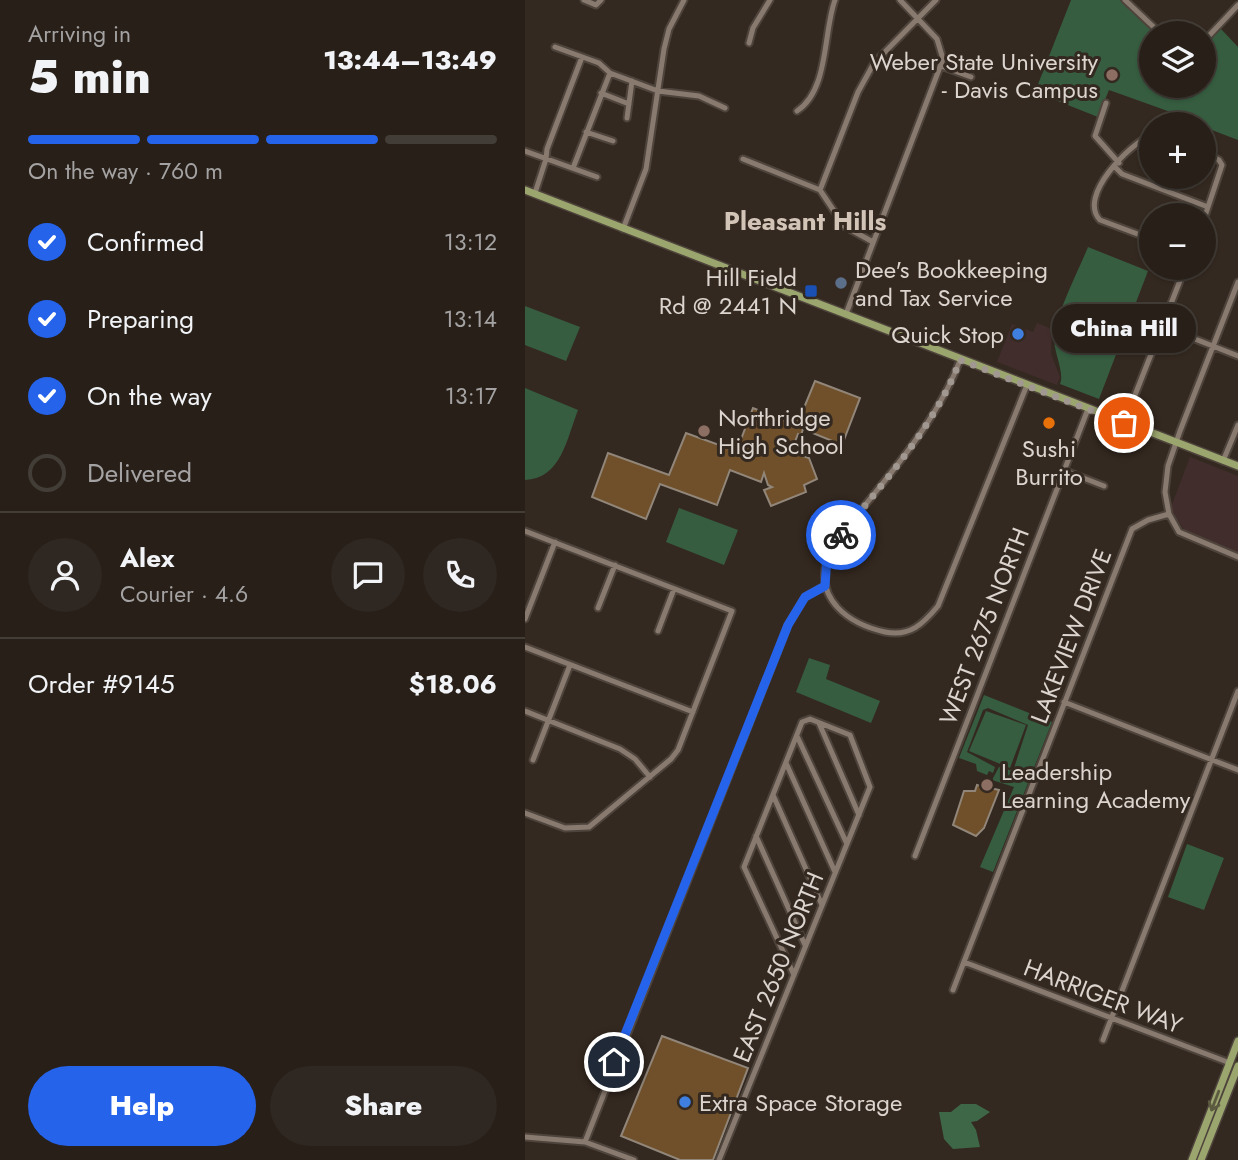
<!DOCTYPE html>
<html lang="en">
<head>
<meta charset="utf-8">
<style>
	body { margin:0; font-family:Jost,sans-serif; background:#2f2721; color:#f1f3f6; height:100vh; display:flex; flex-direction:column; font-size:26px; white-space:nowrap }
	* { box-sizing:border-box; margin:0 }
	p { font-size:23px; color:#a4a2a2 }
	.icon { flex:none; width:38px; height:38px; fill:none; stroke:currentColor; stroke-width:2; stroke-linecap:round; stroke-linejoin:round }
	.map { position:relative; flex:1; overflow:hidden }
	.panel { display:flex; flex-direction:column; background:#271f18; width:525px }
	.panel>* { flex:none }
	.fabs { position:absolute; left:614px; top:21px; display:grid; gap:14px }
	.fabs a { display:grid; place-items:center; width:77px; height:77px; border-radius:50%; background:#271f18; box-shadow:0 2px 5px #0004,0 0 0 2px #433d37; font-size:35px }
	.pin { position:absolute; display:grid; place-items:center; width:60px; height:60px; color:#fff; margin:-30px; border:4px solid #fff; border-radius:50%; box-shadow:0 2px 7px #0007 }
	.courier { position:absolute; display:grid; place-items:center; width:70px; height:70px; margin:-35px; border:5px solid #2563eb; border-radius:50%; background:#fff; color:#222; box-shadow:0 2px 9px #0007 }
	.bubble { position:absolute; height:49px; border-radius:24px; background:#271f18; box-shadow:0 2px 5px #0004,0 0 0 2px #433d37; font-size:23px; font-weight:800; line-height:49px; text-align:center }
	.headline em { font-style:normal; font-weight:800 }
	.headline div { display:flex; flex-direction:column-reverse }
	.headline { display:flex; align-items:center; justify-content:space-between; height:119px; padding:0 28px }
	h1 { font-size:46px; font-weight:800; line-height:52px }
	.bar { display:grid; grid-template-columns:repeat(4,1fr); gap:10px 7px; align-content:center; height:84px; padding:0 28px }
	.bar i { height:9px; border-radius:5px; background:#433d37 }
	.bar .current { background:#2563eb }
	.bar p { grid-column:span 4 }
	.line { display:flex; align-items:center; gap:18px; padding:0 28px; border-top:2px solid #433d37 }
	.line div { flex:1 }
	.round { display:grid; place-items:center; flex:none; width:74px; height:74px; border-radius:37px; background:#2f2721 }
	ol { padding:0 28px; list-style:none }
	li { display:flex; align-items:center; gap:21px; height:77px }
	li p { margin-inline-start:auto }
	li .icon { padding:7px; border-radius:50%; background:#2563eb; color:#fff; stroke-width:4 }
	li:last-child { color:#a4a2a2 }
	li i { width:38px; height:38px; border:4px solid #433d37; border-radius:50% }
	.primary-button { display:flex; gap:14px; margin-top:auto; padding:14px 28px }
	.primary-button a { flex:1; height:80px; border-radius:42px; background:#2563eb; color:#fff; font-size:28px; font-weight:800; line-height:80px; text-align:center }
	.primary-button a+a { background:#2f2721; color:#f1f3f6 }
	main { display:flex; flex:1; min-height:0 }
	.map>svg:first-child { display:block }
</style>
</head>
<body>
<main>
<section class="panel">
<div class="headline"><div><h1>5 min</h1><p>Arriving in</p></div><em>13:44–13:49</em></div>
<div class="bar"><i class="current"></i><i class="current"></i><i class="current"></i><i></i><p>On the way · 760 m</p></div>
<ol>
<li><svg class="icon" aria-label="check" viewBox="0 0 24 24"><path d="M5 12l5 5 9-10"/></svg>Confirmed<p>13:12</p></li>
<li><svg class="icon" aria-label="check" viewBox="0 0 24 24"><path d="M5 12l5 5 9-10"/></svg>Preparing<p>13:14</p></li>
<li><svg class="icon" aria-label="check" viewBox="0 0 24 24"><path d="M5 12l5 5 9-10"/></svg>On the way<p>13:17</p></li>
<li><i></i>Delivered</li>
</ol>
<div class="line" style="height:126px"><a class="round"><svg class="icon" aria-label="person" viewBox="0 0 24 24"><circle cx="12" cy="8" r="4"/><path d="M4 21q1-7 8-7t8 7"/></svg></a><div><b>Alex</b><p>Courier · 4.6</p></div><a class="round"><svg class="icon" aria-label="chat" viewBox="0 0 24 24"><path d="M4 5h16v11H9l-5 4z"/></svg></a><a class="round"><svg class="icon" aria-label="phone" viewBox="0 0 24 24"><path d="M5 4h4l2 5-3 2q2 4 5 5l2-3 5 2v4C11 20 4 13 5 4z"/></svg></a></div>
<div class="line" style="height:91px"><div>Order #9145</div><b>$18.06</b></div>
<div class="primary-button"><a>Help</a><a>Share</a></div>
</section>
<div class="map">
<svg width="713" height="1160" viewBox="0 0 713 1160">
	<rect width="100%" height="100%" fill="#342920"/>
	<path fill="#412d2c" d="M512,323L527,329L526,354L535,377L532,385L472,362L487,324L508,332Z
		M665,457L713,476V554L660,531L649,515L646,507Z"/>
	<path fill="#365d40" d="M546,0H595L630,33H626V86H679V46L696,29L713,47V140L679,127V124L584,90L573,117L510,92Z
		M563,247L623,271L574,399L535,384C540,373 528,351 529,336C530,317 555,267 563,247Z
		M0,306L55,327L41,361L0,345Z
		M0,388L53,410C42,438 36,479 0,480Z
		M154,508L213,530L199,565L141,542Z
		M284,658L305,665L301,679L355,701L346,723L271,692Z
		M459,695L527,722L468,872L455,867L489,787L467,780L474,767L485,770L489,768L503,725L463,708L458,710L442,752L470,767L468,773L464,771L462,775L452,771L451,764L434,758Z
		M461,711L501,725L485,768L444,751Z
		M662,844L699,858L679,910L643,897Z"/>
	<path fill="#3e6748" d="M436,1104H451L465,1112L452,1121L446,1122L451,1130L455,1147L428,1149L419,1139L414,1112H426Z"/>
	<path fill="#6f502a" stroke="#918679" stroke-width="2" d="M290,381L335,398L317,445L278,429L276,435L273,434L266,452L284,458L292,479L279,485L281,492L246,506L239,490L247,487L243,485L239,473L236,482L205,470L192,505L135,484L121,519L67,497L83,453L144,475L161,433L205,449L207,444L213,447L228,408L266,423L268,417L274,420Z
		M452,785L474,790L459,828L451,836L428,825L439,791H450Z
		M137,1036L223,1068L188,1160H155L96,1136Z"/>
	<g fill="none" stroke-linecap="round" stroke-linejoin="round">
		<g stroke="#4e443c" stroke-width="9">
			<path id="minor" d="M59,0L71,5L76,0
				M600,0L635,33
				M679,41L713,5
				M224,43L228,28L245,0
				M30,47L74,63L85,73L133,91L174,96L200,108
				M416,66L446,77
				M76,93L104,104
				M581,103L570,136L594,163
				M272,111C304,90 298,33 310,0
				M102,118L107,81
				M61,132L88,141
				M626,135C605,144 552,196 575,220L626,239
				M0,151L72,177
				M679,152L694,160L697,165L679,219
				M218,159L295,190L319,226L348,242
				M590,167L597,174L683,207
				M48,168L85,73
				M295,190L333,92L349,63L411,0
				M10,193L21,159L22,149L57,57
				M98,229L121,169L139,49L144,29L159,0
				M713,282L655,431L643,466L640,492L644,514L654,532L713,557
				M321,314L418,59L412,39L375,0
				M637,326L713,356
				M435,360C418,407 381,455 349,494C334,514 310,535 302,559C290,600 324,624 360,632C385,637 398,624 413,606L502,385
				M599,423L660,268
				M698,461L713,425
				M538,470L579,486
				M0,531L207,611L153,750L146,759L64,827L40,828L0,813
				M73,608L90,565
				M0,619L30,542
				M133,631L149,589
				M0,647L168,712
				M539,702L713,770
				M0,711L95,749L110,759L125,777
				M294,723L334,815
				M272,736L322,844
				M8,760L45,665
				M261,763L310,872
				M248,795L297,905
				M231,836L280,945
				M390,856L563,409
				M439,962L705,1063
				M428,990L607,529L623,520L644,514
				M578,1040L713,691
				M0,1137L60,1142L109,1160
				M60,1142L263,625L280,597L300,586
				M194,1160L345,787L325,735L285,719L277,722L219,867L269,975"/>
		</g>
		<g stroke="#4e443c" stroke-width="10">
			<path id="major" d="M0,190L713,466
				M667,1160L713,1041
				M676,1160L713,1066"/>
		</g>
		<use href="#minor" stroke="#887a6f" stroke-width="5"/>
		<use href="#major" stroke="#9ba56e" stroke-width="7"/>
	</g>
	<defs><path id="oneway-shaft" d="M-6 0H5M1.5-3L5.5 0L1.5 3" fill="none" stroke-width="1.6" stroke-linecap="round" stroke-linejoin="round" transform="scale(1.75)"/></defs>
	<use stroke="#5d5b3f" href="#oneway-shaft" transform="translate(690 1101) rotate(111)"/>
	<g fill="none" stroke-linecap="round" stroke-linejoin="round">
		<path stroke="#a19891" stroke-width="7" stroke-dasharray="0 12.6" d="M316,535C358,483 412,423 435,360L599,423"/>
		<path stroke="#2563eb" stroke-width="9" d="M89,1062L263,625L280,597L300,586L302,559L316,535"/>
	</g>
	<g fill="#8d6e63" stroke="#342920" stroke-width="2.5">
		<circle cx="587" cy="75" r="7"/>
		<circle cx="179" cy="431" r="7"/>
		<circle cx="462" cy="785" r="7"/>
	</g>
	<circle fill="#5c6f8a" stroke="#342920" stroke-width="2.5" cx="316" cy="283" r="7"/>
	<rect fill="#1a4fb4" stroke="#342920" stroke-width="2.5" x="279" y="284" width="14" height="14" rx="3.5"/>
	<g fill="#3f7fe0" stroke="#342920" stroke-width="2.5">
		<circle cx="493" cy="334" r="7"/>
		<circle cx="160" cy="1102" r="7"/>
	</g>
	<circle fill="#e8710a" stroke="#342920" stroke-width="2.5" cx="524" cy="423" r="7"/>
	<g text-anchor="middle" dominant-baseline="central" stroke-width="6" stroke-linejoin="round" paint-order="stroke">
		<g font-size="24" fill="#dcd4ce" stroke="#342920" text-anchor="start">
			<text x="573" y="61" text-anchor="end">Weber State University<tspan x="573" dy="28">- Davis Campus</tspan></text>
			<text x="330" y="269">Dee's Bookkeeping<tspan x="330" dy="28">and Tax Service</tspan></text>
			<text x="272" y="277" text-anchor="end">Hill Field<tspan x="272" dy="28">Rd @ 2441 N</tspan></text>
			<text x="479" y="334" text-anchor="end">Quick Stop</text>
			<text x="193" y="417">Northridge<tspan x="193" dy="28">High School</tspan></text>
			<text x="524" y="448" text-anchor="middle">Sushi<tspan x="524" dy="28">Burrito</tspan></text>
			<text x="476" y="771">Leadership<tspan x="476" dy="28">Learning Academy</tspan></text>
			<text x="174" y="1102">Extra Space Storage</text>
		</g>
		<g font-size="24" fill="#dcd4ce" stroke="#342920">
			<text transform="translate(459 626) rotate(-69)">WEST 2675 NORTH</text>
			<text transform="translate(546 636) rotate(-69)">LAKEVIEW DRIVE</text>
			<text transform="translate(253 967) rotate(-68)">EAST 2650 NORTH</text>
			<text transform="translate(578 996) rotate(21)">HARRIGER WAY</text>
		</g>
		<g font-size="26" font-weight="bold" fill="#d3c4b8" stroke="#342920">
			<text x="280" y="221">Pleasant Hills</text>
		</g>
	</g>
</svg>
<div class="fabs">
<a><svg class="icon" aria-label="layers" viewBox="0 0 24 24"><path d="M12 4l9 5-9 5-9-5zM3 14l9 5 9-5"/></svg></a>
<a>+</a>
<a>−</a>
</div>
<div class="pin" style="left:599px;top:423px;background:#ea580c"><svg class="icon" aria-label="bag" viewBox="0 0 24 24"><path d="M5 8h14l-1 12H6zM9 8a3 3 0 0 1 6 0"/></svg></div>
<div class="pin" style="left:89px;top:1062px;background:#1f2937"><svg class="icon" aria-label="home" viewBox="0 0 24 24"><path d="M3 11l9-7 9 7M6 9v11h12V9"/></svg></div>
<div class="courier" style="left:316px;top:535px"><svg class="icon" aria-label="bike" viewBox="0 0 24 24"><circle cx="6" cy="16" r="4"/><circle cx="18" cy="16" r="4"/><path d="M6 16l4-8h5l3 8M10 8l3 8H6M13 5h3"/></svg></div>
<div class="bubble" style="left:527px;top:304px;width:144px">China Hill</div>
</div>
</main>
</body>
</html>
